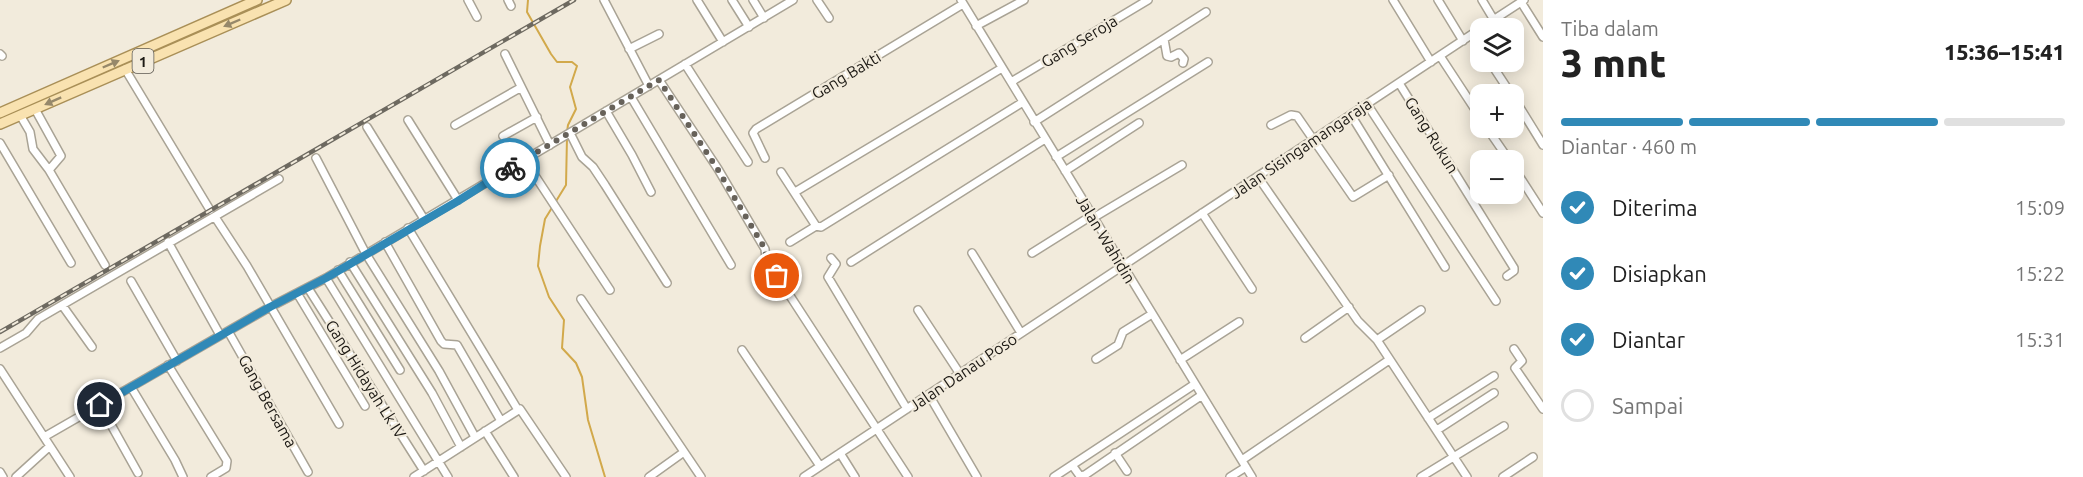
<!DOCTYPE html>
<html lang="id">
<head>
<meta charset="utf-8">
<style>
	body { margin:0; font-family:Ubuntu,sans-serif; background:#f6f6f6; color:#222; height:100vh; display:flex; flex-direction:column; font-size:22px; white-space:nowrap }
	* { box-sizing:border-box; margin:0 }
	p { font-size:20px; color:#767676 }
	.icon { flex:none; width:33px; height:33px; fill:none; stroke:currentColor; stroke-width:2; stroke-linecap:round; stroke-linejoin:round }
	.map { position:relative; flex:1; overflow:hidden }
	.panel { display:flex; flex-direction:column; background:#fff; width:540px }
	.panel>* { flex:none }
	.controls { position:absolute; left:1470px; top:18px; display:grid; gap:12px }
	.controls a { display:grid; place-items:center; width:54px; height:54px; border-radius:12px; background:#fff; box-shadow:0 3px 15px #0003; font-size:30px }
	.pin { position:absolute; display:grid; place-items:center; width:51px; height:51px; color:#fff; margin:-26px; border:3px solid #fff; border-radius:50%; box-shadow:0 2px 6px #0007 }
	.courier { position:absolute; display:grid; place-items:center; width:60px; height:60px; margin:-30px; border:4px solid #3089b7; border-radius:50%; background:#fff; color:#222; box-shadow:0 2px 8px #0007 }
	.overview em { font-style:normal; font-weight:800 }
	.overview div { display:flex; flex-direction:column-reverse }
	.overview { display:flex; align-items:center; justify-content:space-between; height:102px; padding:0 18px }
	h1 { font-size:39px; font-weight:800; line-height:45px }
	.bar { display:grid; grid-template-columns:repeat(4,1fr); gap:9px 6px; align-content:center; height:72px; padding:0 18px }
	.bar i { height:8px; border-radius:4px; background:#e0e0e0 }
	.bar .selected { background:#3089b7 }
	.bar p { grid-column:span 4 }
	ol { padding:0 18px; list-style:none }
	li { display:flex; align-items:center; gap:18px; height:66px }
	li p { margin-inline-start:auto }
	li .icon { padding:6px; border-radius:50%; background:#3089b7; color:#fff; stroke-width:4 }
	li:last-child { color:#767676 }
	li i { width:33px; height:33px; border:3px solid #e0e0e0; border-radius:50% }
	main { display:flex; flex:1; min-height:0 }
	.map>svg:first-child { display:block }
</style>
</head>
<body>
<main>
<div class="map">
<svg width="1543" height="477" viewBox="0 0 1543 477">
	<rect width="100%" height="100%" fill="#f2ebdc"/>
	<g fill="none" stroke-linecap="round" stroke-linejoin="round">
		<path stroke="#d2a94b" stroke-width="2" d="M528,0L527,12L551,54L557,62H572L577,66L570,87L576,109L568,125L567,132
			M567,137L566,185L545,219L540,246L538,266L549,297L564,320L562,348L576,363L582,377L588,420L605,477"/>
		<g stroke="#a9a395" stroke-width="10">
			<path id="minor" d="M468,0L477,17
				M508,0L511,6
				M604,0L649,86
				M697,0L723,42
				M732,0L749,27
				M753,0L764,18
				M817,0L829,18
				M961,0L1252,477
				M1393,0L1431,62
				M1438,0L1463,41
				M1482,0L1494,20
				M1521,2L1543,37
				M976,26L1024,0
				M1481,28L1524,0
				M1473,34L1480,46
				M1164,39L1167,56L1171,57L1179,53L1184,59L1183,63
				M629,49L659,34
				M0,54L2,56
				M505,54L550,145
				M1440,56L1480,117
				M1490,62L1511,94
				M685,64L748,162
				M125,69L210,210
				M659,80L718,169L765,249L766,259L908,477
				M1011,82L1148,0
				M1399,83L1514,268V271L1507,276
				M631,97L731,265
				M1514,98L1543,145
				M1367,104L1496,301
				M35,109L61,156L49,170L105,265
				M606,111L632,155L651,192
				M20,115L30,132L33,149L49,170
				M1351,115L1445,267
				M408,120L458,200
				M1034,122L1206,12
				M455,125L520,88
				M1271,125L1291,115L1297,116L1353,197L1389,175
				M367,127L424,219
				M1487,128L1509,160
				M570,133L582,157L593,167L605,185L667,283
				M503,136L537,117
				M0,143L71,263
				M1056,157L1208,62
				M316,158L366,254L439,371L475,437
				M765,158L753,133L756,129L963,4
				M524,159L610,290
				M1514,168L1543,213
				M1065,171L1139,123
				M781,172L816,226
				M1258,177L1358,321L1377,340L1467,477
				M795,192L1002,68
				M1202,213L1252,289
				M215,217L247,266L339,424
				M1093,218L1182,165
				M408,228L518,410
				M168,242L220,335
				M385,242L441,341L444,344L457,345L501,421
				M790,242L816,226L821,227L1023,102
				M972,253L1021,333
				M1032,253L1091,216
				M831,258L836,264L828,277L907,409
				M350,262L432,393L461,447
				M851,262L1045,139
				M338,270L400,370
				M326,278L448,477
				M131,281L177,361
				M308,288L424,471
				M297,293L365,406
				M581,299L701,477
				M62,305L92,347
				M918,310L960,374
				M228,331L308,472
				M1305,338L1349,307
				M1377,340L1421,310
				M0,348L26,333L38,319L279,179
				M1514,349L1522,361L1515,368L1543,409
				M742,350L820,466
				M1096,359L1118,345L1123,332L1152,314
				M1180,360L1239,322
				M168,365L227,461L226,468L211,477
				M0,369L70,477
				M131,387L175,460L183,477
				M929,395L977,477
				M100,405L138,473
				M1428,418L1494,376
				M1437,430L1494,393
				M485,431L514,477
				M44,437L270,307L326,278L793,0
				M840,453L855,477
				M1115,453L1127,471
				M1242,460L1389,360
				M1072,465L1080,476L1085,475L1202,395
				M0,472L3,477
				M16,477L50,446
				M414,477L520,409L566,477
				M649,477L684,452
				M804,477L1480,29
				M1054,477L1195,384
				M1230,477L1246,467
				M1421,477L1504,426
				M1503,477L1533,457"/>
		</g>
		<g stroke="#a98f57" stroke-width="12">
			<path id="major" d="M0,113L257,0
				M0,124L286,0"/>
		</g>
		<use href="#minor" stroke="#fff" stroke-width="7"/>
		<use href="#major" stroke="#f9e2b0" stroke-width="9"/>
		<g stroke="#6d6960" stroke-width="4.5">
			<path id="rail" d="M0,332L574,0"/>
		</g>
		<use href="#rail" stroke="#f2ebdc" stroke-width="2" stroke-dasharray="7" stroke-linecap="butt"/>
	</g>
	<defs><path id="oneway-solid" d="M-6-.8H1V-3.2L6.5 0L1 3.2V.8H-6Z" transform="scale(1.5)"/></defs>
	<g fill="#96886a">
		<use href="#oneway-solid" transform="translate(232 23) rotate(157)"/>
		<use href="#oneway-solid" transform="translate(111 64) rotate(-23)"/>
		<use href="#oneway-solid" transform="translate(53 101) rotate(156)"/>
	</g>
	<g fill="none" stroke-linecap="round" stroke-linejoin="round">
		<path stroke="#67625a" stroke-width="6" stroke-dasharray="0 10.8" d="M510,168L659,80L718,170L765,249L766,259L777,276"/>
		<path stroke="#3089b7" stroke-width="8" d="M100,405L270,307L326,278L458,201L510,168"/>
	</g>
	<g text-anchor="middle" dominant-baseline="central" stroke-width="4.5" stroke-linejoin="round" paint-order="stroke">
		<rect fill="#f2ebdc" stroke="#5c5850" stroke-width="1.5" x="132.5" y="49" width="21" height="24" rx="4.5"/>
		<g font-size="15" font-weight="bold" fill="#1c1914">
			<text x="143" y="61">1</text>
		</g>
		<g font-size="16" fill="#1c1914" stroke="#f2ebdc">
			<text transform="translate(1079 41) rotate(-31)">Gang Seroja</text>
			<text transform="translate(846 75) rotate(-31)">Gang Bakti</text>
			<text transform="translate(1432 135) rotate(58)">Gang Rukun</text>
			<text transform="translate(1301 148) rotate(-34)">Jalan Sisingamangaraja</text>
			<text transform="translate(1106 239) rotate(59)">Jalan Wahidin</text>
			<text transform="translate(963 372) rotate(-34)">Jalan Danau Poso</text>
			<text transform="translate(366 379) rotate(58)">Gang Hidayah Lk IV</text>
			<text transform="translate(268 401) rotate(61)">Gang Bersama</text>
		</g>
	</g>
</svg>
<div class="controls">
<a><svg class="icon" aria-label="layers" viewBox="0 0 24 24"><path d="M12 4l9 5-9 5-9-5zM3 14l9 5 9-5"/></svg></a>
<a>+</a>
<a>−</a>
</div>
<div class="pin" style="left:777px;top:276px;background:#ea580c"><svg class="icon" aria-label="bag" viewBox="0 0 24 24"><path d="M5 8h14l-1 12H6zM9 8a3 3 0 0 1 6 0"/></svg></div>
<div class="pin" style="left:100px;top:405px;background:#1f2937"><svg class="icon" aria-label="home" viewBox="0 0 24 24"><path d="M3 11l9-7 9 7M6 9v11h12V9"/></svg></div>
<div class="courier" style="left:510px;top:168px"><svg class="icon" aria-label="bike" viewBox="0 0 24 24"><circle cx="6" cy="16" r="4"/><circle cx="18" cy="16" r="4"/><path d="M6 16l4-8h5l3 8M10 8l3 8H6M13 5h3"/></svg></div>
</div>
<section class="panel">
<div class="overview"><div><h1>3 mnt</h1><p>Tiba dalam</p></div><em>15:36–15:41</em></div>
<div class="bar"><i class="selected"></i><i class="selected"></i><i class="selected"></i><i></i><p>Diantar · 460 m</p></div>
<ol>
<li><svg class="icon" aria-label="check" viewBox="0 0 24 24"><path d="M5 12l5 5 9-10"/></svg>Diterima<p>15:09</p></li>
<li><svg class="icon" aria-label="check" viewBox="0 0 24 24"><path d="M5 12l5 5 9-10"/></svg>Disiapkan<p>15:22</p></li>
<li><svg class="icon" aria-label="check" viewBox="0 0 24 24"><path d="M5 12l5 5 9-10"/></svg>Diantar<p>15:31</p></li>
<li><i></i>Sampai</li>
</ol>
</section>
</main>
</body>
</html>
